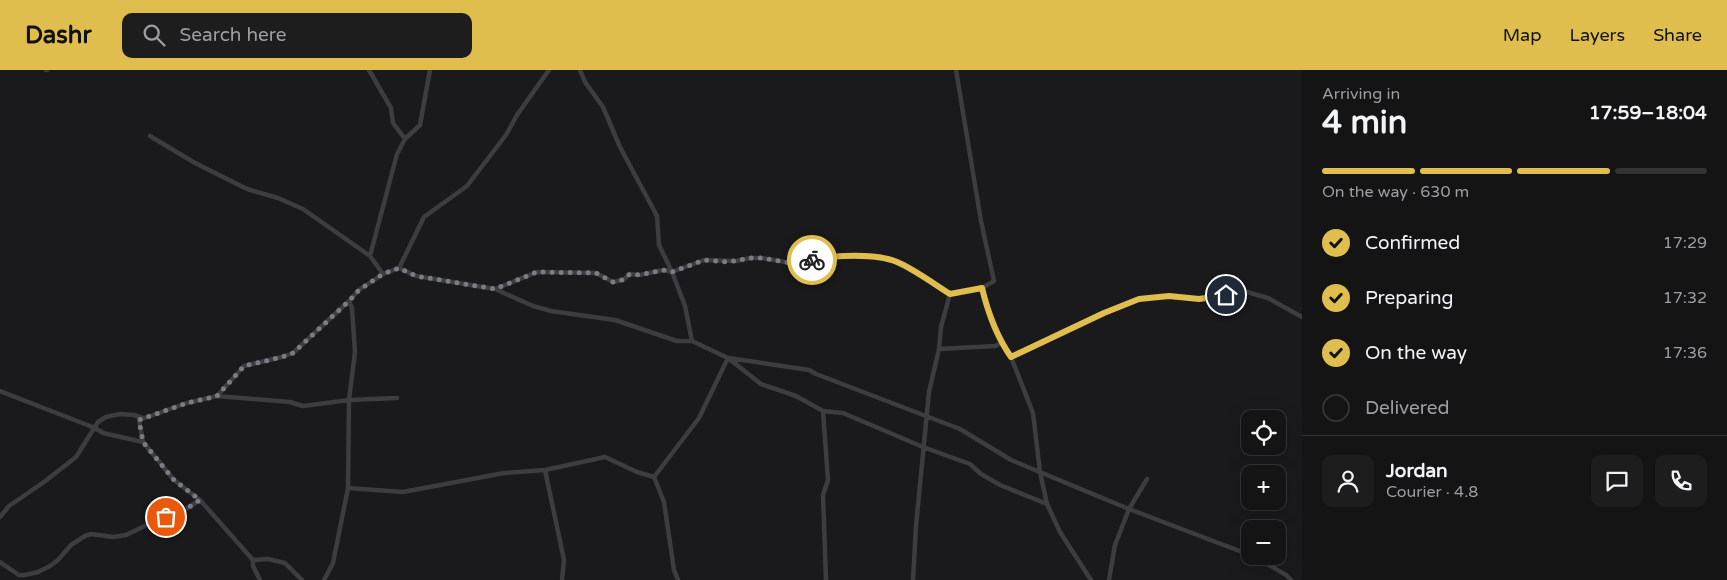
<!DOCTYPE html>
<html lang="en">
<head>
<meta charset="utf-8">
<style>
	body { margin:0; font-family:"Varela Round",sans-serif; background:#1d1d1e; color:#f1f3f6; height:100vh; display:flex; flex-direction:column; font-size:19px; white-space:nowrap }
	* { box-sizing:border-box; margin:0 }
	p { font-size:16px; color:#9d9ea0 }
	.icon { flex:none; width:28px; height:28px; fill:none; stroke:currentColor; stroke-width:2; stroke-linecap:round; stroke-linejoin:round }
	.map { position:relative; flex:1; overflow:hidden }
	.drawer { display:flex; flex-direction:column; background:#141415; width:425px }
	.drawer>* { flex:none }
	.controls { position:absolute; left:1241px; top:340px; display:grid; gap:10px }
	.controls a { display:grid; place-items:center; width:45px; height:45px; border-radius:10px; background:#141415; box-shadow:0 5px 20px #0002,0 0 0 1px #333334; font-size:25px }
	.pin { position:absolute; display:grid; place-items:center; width:42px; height:42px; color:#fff; margin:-21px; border:2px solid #fff; border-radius:50%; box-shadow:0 1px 5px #0007 }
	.courier { position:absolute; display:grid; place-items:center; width:50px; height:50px; margin:-25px; border:4px solid #e0be4e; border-radius:50%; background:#fff; color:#222; box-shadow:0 1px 6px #0007 }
	.head em { font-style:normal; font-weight:700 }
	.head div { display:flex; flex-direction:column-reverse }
	.head { display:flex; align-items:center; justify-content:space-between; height:85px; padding:0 20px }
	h1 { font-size:32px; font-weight:700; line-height:38px }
	.bar { display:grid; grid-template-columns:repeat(4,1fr); gap:8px 5px; align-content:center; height:60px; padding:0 20px }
	.bar i { height:6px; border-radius:4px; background:#333334 }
	.bar .selected { background:#e0be4e }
	.bar p { grid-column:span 4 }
	.line { display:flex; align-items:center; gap:12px; padding:0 20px; border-top:1px solid #333334 }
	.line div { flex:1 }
	.round { display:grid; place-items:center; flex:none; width:52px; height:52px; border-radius:10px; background:#1d1d1e }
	ol { padding:0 20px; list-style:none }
	li { display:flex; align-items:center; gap:15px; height:55px }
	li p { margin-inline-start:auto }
	li .icon { padding:5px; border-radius:50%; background:#e0be4e; color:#111; stroke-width:4 }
	li:last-child { color:#9d9ea0 }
	li i { width:28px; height:28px; border:2px solid #333334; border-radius:50% }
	header { display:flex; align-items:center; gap:30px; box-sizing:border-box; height:70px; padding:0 25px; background:#e0be4e; color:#111 }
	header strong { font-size:24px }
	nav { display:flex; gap:28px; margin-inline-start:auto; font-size:18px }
	.search { width:350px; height:45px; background:#1d1d1e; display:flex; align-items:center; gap:12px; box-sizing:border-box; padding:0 18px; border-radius:10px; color:#9d9ea0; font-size:19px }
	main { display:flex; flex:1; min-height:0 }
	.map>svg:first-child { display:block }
</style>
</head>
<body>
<header>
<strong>Dashr</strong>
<div class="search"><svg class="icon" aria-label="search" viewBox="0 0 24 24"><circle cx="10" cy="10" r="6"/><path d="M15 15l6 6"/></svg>Search here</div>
<nav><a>Map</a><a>Layers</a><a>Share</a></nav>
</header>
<main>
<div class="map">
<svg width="1302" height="510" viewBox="0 0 1302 510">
	<rect width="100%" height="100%" fill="#1a1a1c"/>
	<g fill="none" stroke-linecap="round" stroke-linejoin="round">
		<path stroke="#3c3c41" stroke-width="4.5" d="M46,0H47
			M369,0L391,38L393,53L405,69
			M580,0L585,12L603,37L620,77L657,146L659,175L672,202L685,236L692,271
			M150,66L195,93L247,119L278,128L303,139L370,186L383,204
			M370,186L397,84L405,69L420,55L430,0
			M399,198L424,147L467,116L506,65L517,45L549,0
			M982,218L986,235L1001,273L1011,287L1033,343L1040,402L1047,434L1060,462L1091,510
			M495,219L537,202L596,203L613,212L623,210L630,204L640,205L663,200L672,202L704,190L736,191L751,188H762L785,192L800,193L823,188L857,185L896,191L950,224L982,218L994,211L981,151L956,0
			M939,279L995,276L1001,273
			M1011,287L1103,243L1139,229L1169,226L1199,229L1226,225L1233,218L1268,228L1302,247
			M729,288L809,300L816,304L960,359L1011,390L1129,439L1250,485
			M0,321L95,358L103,363L143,372L174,410L200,430L253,490V496L260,510
			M217,326L244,296L282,287L293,283L349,231L359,220L383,204L399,198L416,206L495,219L533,236L551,241L615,250L677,271H692L728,288L761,314L796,326L823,341L843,343L923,377L970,394L981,404L1000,415L1047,434
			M823,341L828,410L823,425L826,510
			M143,372L139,350L187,333L217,326L290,332L303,336L349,330L397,328
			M545,400L564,490L562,510
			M654,407L699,348L728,288
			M654,407L664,432L674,500L678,510
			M348,418L403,422L504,403L545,400L605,387L637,402L654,407
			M0,447L9,436L44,412L76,387L98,352L106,347L120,344L134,345L143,348
			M1254,486L1286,505L1291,510
			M253,490L268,489L285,493L302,510
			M0,492L19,505H25L38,502L50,496L58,490L71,475L85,466L91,464L113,467L126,465L155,451L178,444L200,430
			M324,510L333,493L348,418L349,330L355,282L352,238L349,231
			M913,510L916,456L929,322L939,279L941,257L950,224
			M1109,510L1115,475L1129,439L1147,409"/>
	</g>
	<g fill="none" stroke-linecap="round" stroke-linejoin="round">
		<path stroke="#7a7c83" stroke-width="5" stroke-dasharray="0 9" d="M166,447L178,444L200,430L174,410L143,372L139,350L187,333L217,326L244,296L282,287L293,283L349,231L359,220L383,204L399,198L416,206L495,219L537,202L596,203L613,212L622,210L630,204L640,205L663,200L672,202L704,190L727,192L751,188H762L785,192L800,193L812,190"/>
		<path stroke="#e0be4e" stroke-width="6" d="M812,190C834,185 876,183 897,192C914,199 934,214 950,224L982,218C988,243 997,267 1011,287L1104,243L1139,229L1169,226L1199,229L1226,225"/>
	</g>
</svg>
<div class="controls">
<a><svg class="icon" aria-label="locate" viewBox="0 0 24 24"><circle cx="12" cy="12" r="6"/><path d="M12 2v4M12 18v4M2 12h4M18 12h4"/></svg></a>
<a>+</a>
<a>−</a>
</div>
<div class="pin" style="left:166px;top:447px;background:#ea580c"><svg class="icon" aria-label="bag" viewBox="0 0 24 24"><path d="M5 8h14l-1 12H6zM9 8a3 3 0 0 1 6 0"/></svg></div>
<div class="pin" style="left:1226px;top:225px;background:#1f2937"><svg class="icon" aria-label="home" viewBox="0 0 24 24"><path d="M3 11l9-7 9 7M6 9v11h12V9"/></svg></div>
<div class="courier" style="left:812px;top:190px"><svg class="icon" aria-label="bike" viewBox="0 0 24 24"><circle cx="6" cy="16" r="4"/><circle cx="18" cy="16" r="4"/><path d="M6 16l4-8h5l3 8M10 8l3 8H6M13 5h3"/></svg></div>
</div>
<section class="drawer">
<div class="head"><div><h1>4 min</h1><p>Arriving in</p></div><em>17:59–18:04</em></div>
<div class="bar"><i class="selected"></i><i class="selected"></i><i class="selected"></i><i></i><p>On the way · 630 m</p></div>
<ol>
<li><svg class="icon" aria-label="check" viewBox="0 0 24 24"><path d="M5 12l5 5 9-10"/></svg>Confirmed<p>17:29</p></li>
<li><svg class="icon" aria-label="check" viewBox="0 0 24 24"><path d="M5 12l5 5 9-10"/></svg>Preparing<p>17:32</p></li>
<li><svg class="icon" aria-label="check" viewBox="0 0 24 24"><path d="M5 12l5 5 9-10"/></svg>On the way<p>17:36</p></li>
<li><i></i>Delivered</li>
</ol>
<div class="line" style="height:90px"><a class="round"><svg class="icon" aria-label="person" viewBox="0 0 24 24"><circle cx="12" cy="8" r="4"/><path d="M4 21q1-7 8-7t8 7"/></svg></a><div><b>Jordan</b><p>Courier · 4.8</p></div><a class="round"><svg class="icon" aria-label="chat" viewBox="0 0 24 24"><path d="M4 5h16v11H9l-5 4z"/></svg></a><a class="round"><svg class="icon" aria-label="phone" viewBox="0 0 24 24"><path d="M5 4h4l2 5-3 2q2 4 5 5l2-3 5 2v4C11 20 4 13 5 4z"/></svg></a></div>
</section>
</main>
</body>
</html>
